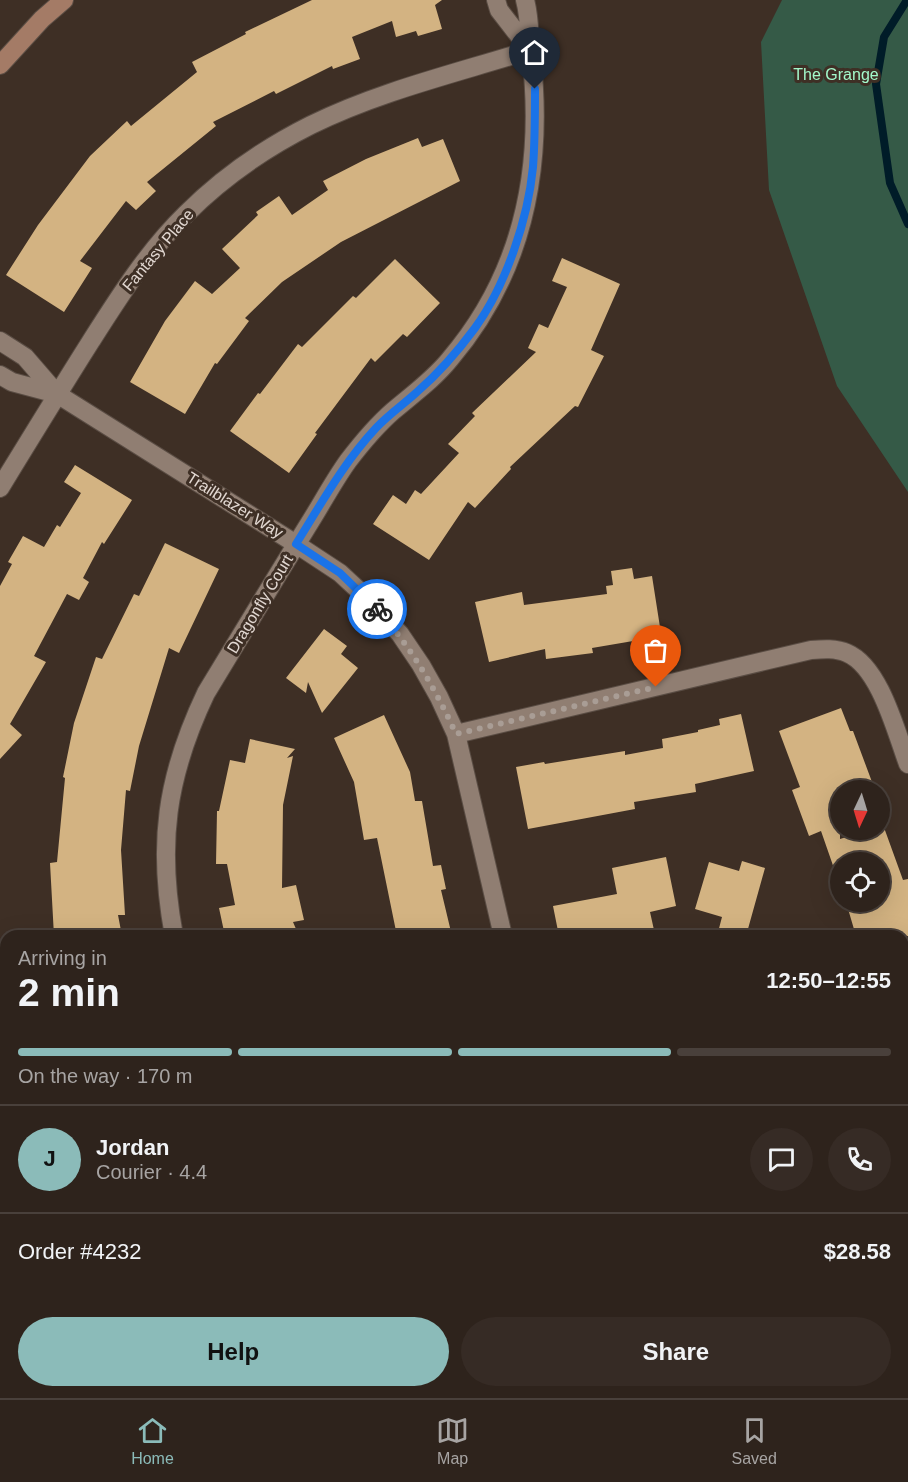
<!DOCTYPE html>
<html lang="en">
<head>
<meta charset="utf-8">
<style>
	body { margin:0; font-family:Arial,sans-serif; background:#362b25; color:#f1f3f6; height:100vh; display:flex; flex-direction:column; font-size:22px; white-space:nowrap }
	* { box-sizing:border-box; margin:0 }
	p { font-size:20px; color:#a7a4a3 }
	.icon { flex:none; width:33px; height:33px; fill:none; stroke:currentColor; stroke-width:2; stroke-linecap:round; stroke-linejoin:round }
	.map { position:relative; flex:1; overflow:hidden }
	.details { position:absolute; left:0px; top:930px; width:909px; height:468px; display:flex; flex-direction:column; background:#2e231c; border-radius:18px 18px 0 0; box-shadow:0 6px 24px #0002,0 0 0 2px #49403b }
	.details>* { flex:none }
	.needle { width:39px; rotate:184deg }
	.tools { position:absolute; left:830px; top:780px; display:grid; gap:12px }
	.tools a { display:grid; place-items:center; width:60px; height:60px; border-radius:50%; background:#2e231c; box-shadow:0 6px 24px #0002,0 0 0 2px #49403b; font-size:30px }
	.pin { position:absolute; display:grid; place-items:center; width:51px; height:51px; color:#fff; margin:-62px -26px; border-radius:50% 50% 50% 0; rotate:-45deg; box-shadow:0 0 6px #0007 }
	.pin .icon { rotate:45deg }
	.courier { position:absolute; display:grid; place-items:center; width:60px; height:60px; margin:-30px; border:4px solid #1a73e8; border-radius:50%; background:#fff; color:#222; box-shadow:0 2px 8px #0007 }
	.headline em { font-style:normal; font-weight:800 }
	.headline div { display:flex; flex-direction:column-reverse }
	.headline { display:flex; align-items:center; justify-content:space-between; height:102px; padding:0 18px }
	h1 { font-size:39px; font-weight:800; line-height:45px }
	.bar { display:grid; grid-template-columns:repeat(4,1fr); gap:9px 6px; align-content:center; height:72px; padding:0 18px }
	.bar i { height:8px; border-radius:4px; background:#49403b }
	.bar .current { background:#8bbbb9 }
	.bar p { grid-column:span 4 }
	.line { display:flex; align-items:center; gap:15px; padding:0 18px; border-top:2px solid #49403b }
	.line div { flex:1 }
	.round { display:grid; place-items:center; flex:none; width:63px; height:63px; border-radius:32px; background:#362b25 }
	.cta { display:flex; gap:12px; margin-top:auto; padding:12px 18px }
	.cta a { flex:1; height:69px; border-radius:36px; background:#8bbbb9; color:#111; font-size:24px; font-weight:800; line-height:69px; text-align:center }
	.cta a+a { background:#362b25; color:#f1f3f6 }
	.menu { display:flex; justify-content:space-around; align-items:center; height:84px; border-top:2px solid #49403b; background:#2e231c; font-size:16px; color:#a7a4a3 }
	.menu a { display:grid; justify-items:center; gap:3px }
	.menu .current { color:#8bbbb9 }
	.map>svg:first-child { display:block }
</style>
</head>
<body>
<div class="map">
<svg width="908" height="1398" viewBox="0 0 908 1398">
	<rect width="100%" height="100%" fill="#3e2f25"/>
	<path fill="#355a47" d="M782,0H908V492L837,386L769,190L761,42Z
		M0,943L6,953V1392H230L234,1398H0Z"/>
	<g fill="none" stroke-linecap="round" stroke-linejoin="round">
		<path stroke="#001c28" stroke-width="8" d="M907,0L884,37L876,84L890,183L908,224"/>
	</g>
	<path fill="#d3b382" d="M312,0H442L435,5L442,29L418,36L416,31L396,37L392,21L352,37L360,59L333,69L332,66L276,94L274,91L213,122L216,126L147,182L156,191L136,210L126,201L80,261L92,268L64,312L6,275L38,225L90,156L127,121L131,126L197,72L192,62L246,34L245,32Z
		M418,138L422,147L443,139L460,181L341,242L282,282L245,318L249,321L217,364L215,363L185,414L130,382L165,321L195,281L212,294L240,268L222,249L258,215L256,212L279,196L292,215L328,190L323,181L366,159Z
		M562,258L620,284L591,350L604,356L578,407L575,406L510,467L511,469L475,508L468,502L429,560L373,524L393,495L406,504L415,490L421,494L459,453L448,444L475,416L472,413L536,352L528,348L539,324L548,328L567,287L552,281Z
		M395,259L440,303L407,337L403,334L375,362L371,358L315,433L317,434L289,473L230,431L258,393L260,394L298,344L302,347L353,296L356,298Z
		M75,465L132,500L104,544L102,542L83,578L89,582L79,600L67,594L34,656L46,662L10,724L22,735L0,759V586L12,564L8,562L23,536L44,547L57,525L60,527L81,493L64,482Z
		M165,543L219,569L179,653L169,648L139,746L130,791L126,790L121,850L125,915H118L122,936H54L50,863L57,862L65,778L63,777L74,723L96,657L102,659L134,594L139,596Z
		M632,568L634,579L652,576L662,640L640,643L639,640L592,648L593,653L546,659L545,649L489,662L475,602L522,592L524,605L607,594L606,586L613,585L611,571Z
		M324,629L347,646L341,654L358,668L322,713L308,682L306,693L286,678Z
		M841,708L850,731H853L875,790H840V839L869,830H879V822H882L903,880L908,879V936H856L846,902H879V862H840V877H837L821,831L809,836L792,790L800,787L779,731Z
		M741,714L754,771L695,784L696,792L634,802L635,809L528,829L516,767L544,762L545,764L625,751V755L663,748L662,739L698,732V730L720,725L719,719Z
		M384,715L410,772L415,801H422L433,866L441,865L446,889L441,890L452,936H397L377,838L364,840L354,782L334,738Z
		M250,739L295,749L287,758L293,756L283,805L282,888L296,885L304,920L293,922L299,936H225L219,908L235,905L227,864H216L217,811H219L230,760L245,763Z
		M666,857L676,906L650,912L654,930L626,936H559L553,906L617,894L612,868Z
		M742,861L765,868L746,936H717L722,917L695,909L709,862L739,871Z"/>
	<g fill="none" stroke-linecap="round" stroke-linejoin="round">
		<g stroke="#5a4d44" stroke-width="20">
			<path id="street" d="M496,0L499,10L530,50
				M0,341L25,357L57,394L296,544L340,573L368,599L400,634L421,665L439,697L456,734L503,936
				M0,375L12,382L57,394
				M0,488C30,439 60,390 91,341C119,297 148,251 186,214C222,178 265,148 311,125C380,91 457,73 530,50
				M456,734L811,650C823,649 836,648 847,653C880,667 896,732 908,764
				M174,936C157,845 166,777 206,693C240,637 273,582 307,527C321,505 333,482 348,461C361,444 377,425 393,411C413,394 434,379 450,359C524,272 544,165 531,54C529,36 530,18 525,0
				M903,1217L908,1212
				M397,1392L401,1398
				M735,1392L739,1398
				M652,1398L661,1392"/>
		</g>
		<g stroke="#5a4d44" stroke-width="20">
			<path id="secondary" d="M0,65L42,19L64,0"/>
		</g>
		<path stroke="#74675e" stroke-width="4" stroke-dasharray="6 3" stroke-linecap="butt" d="M0,1117L6,1128
			M126,1392L128,1398"/>
		<use href="#street" stroke="#907e72" stroke-width="18"/>
		<use href="#secondary" stroke="#a47b66" stroke-width="18"/>
	</g>
	<g fill="none" stroke-linecap="round" stroke-linejoin="round">
		<path stroke="#a99d95" stroke-width="6" stroke-dasharray="0 10.8" d="M377,609C411,647 435,688 456,734L656,687"/>
		<path stroke="#1a73e8" stroke-width="8" d="M377,609L340,573L296,544C321,504 344,462 376,428C389,414 404,404 417,392C439,373 458,351 475,328C506,285 528,219 533,167C535,141 535,115 535,89"/>
	</g>
	<g text-anchor="middle" dominant-baseline="central" stroke-width="6" stroke-linejoin="round" paint-order="stroke">
		<g font-size="16" fill="#a3f9cb" stroke="#3e2f25">
			<text x="836" y="74">The Grange</text>
		</g>
		<g font-size="16" fill="#e2d8d2" stroke="#3e2f25">
			<text transform="translate(158 250) rotate(-50)">Fantasy Place</text>
			<text transform="translate(235 505) rotate(32)">Trailblazer Way</text>
			<text transform="translate(260 604) rotate(-59)">Dragonfly Court</text>
		</g>
	</g>
</svg>
<div class="tools">
<a><svg class="needle" viewBox="-14 -14 28 28"><path d="M0-13l5 13h-10z" fill="#e53935"/><path d="M0 13l5-13h-10z" fill="#a7a4a3"/></svg></a>
<a><svg class="icon" aria-label="locate" viewBox="0 0 24 24"><circle cx="12" cy="12" r="6"/><path d="M12 2v4M12 18v4M2 12h4M18 12h4"/></svg></a>
</div>
<div class="pin" style="left:656px;top:687px;background:#ea580c"><svg class="icon" aria-label="bag" viewBox="0 0 24 24"><path d="M5 8h14l-1 12H6zM9 8a3 3 0 0 1 6 0"/></svg></div>
<div class="pin" style="left:535px;top:89px;background:#1f2937"><svg class="icon" aria-label="home" viewBox="0 0 24 24"><path d="M3 11l9-7 9 7M6 9v11h12V9"/></svg></div>
<div class="courier" style="left:377px;top:609px"><svg class="icon" aria-label="bike" viewBox="0 0 24 24"><circle cx="6" cy="16" r="4"/><circle cx="18" cy="16" r="4"/><path d="M6 16l4-8h5l3 8M10 8l3 8H6M13 5h3"/></svg></div>
<section class="details">
<div class="headline"><div><h1>2 min</h1><p>Arriving in</p></div><em>12:50–12:55</em></div>
<div class="bar"><i class="current"></i><i class="current"></i><i class="current"></i><i></i><p>On the way · 170 m</p></div>
<div class="line" style="height:108px"><b class="round" style="background:#8bbbb9;color:#111">J</b><div><b>Jordan</b><p>Courier · 4.4</p></div><a class="round"><svg class="icon" aria-label="chat" viewBox="0 0 24 24"><path d="M4 5h16v11H9l-5 4z"/></svg></a><a class="round"><svg class="icon" aria-label="phone" viewBox="0 0 24 24"><path d="M5 4h4l2 5-3 2q2 4 5 5l2-3 5 2v4C11 20 4 13 5 4z"/></svg></a></div>
<div class="line" style="height:78px"><div>Order #4232</div><b>$28.58</b></div>
<div class="cta"><a>Help</a><a>Share</a></div>
</section>
</div>
<nav class="menu">
<a class="current"><svg class="icon" aria-label="home" viewBox="0 0 24 24"><path d="M3 11l9-7 9 7M6 9v11h12V9"/></svg>Home</a>
<a><svg class="icon" aria-label="map" viewBox="0 0 24 24"><path d="M3 6l6-2 6 2 6-2v14l-6 2-6-2-6 2zM9 4v14M15 6v14"/></svg>Map</a>
<a><svg class="icon" aria-label="saved" viewBox="0 0 24 24"><path d="M7 4h10v16l-5-4-5 4z"/></svg>Saved</a>
</nav>
</body>
</html>
